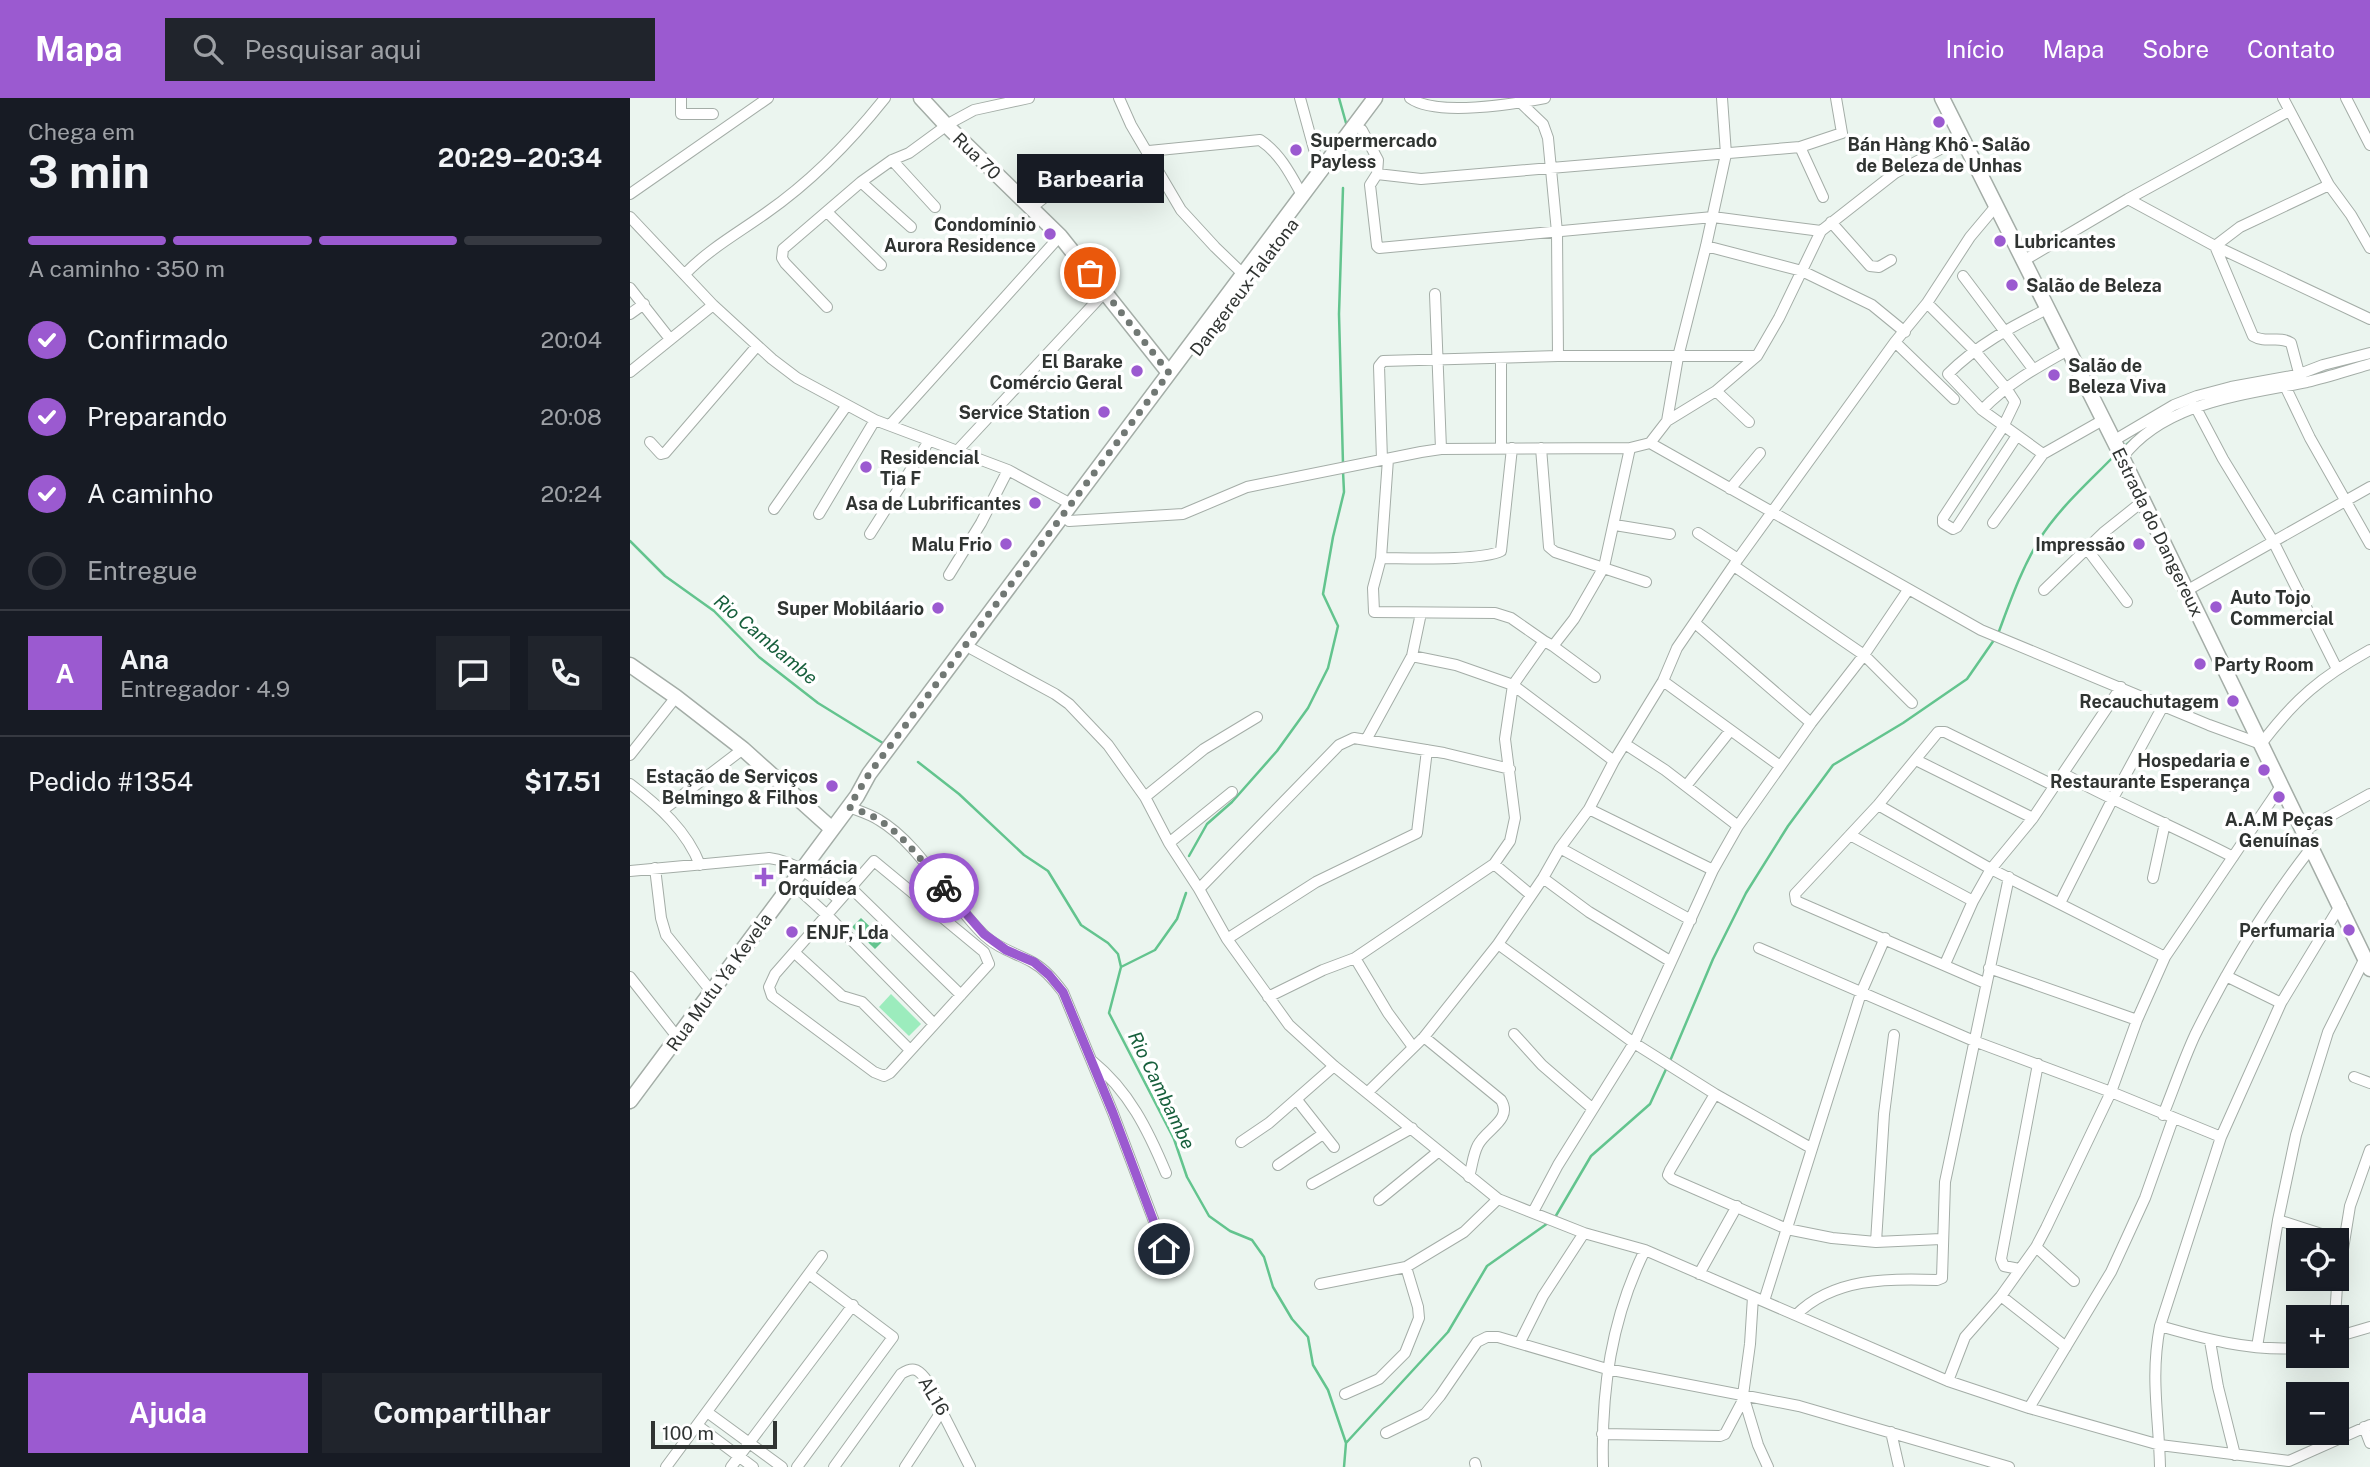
<!DOCTYPE html>
<html lang="pt">
<head>
<meta charset="utf-8">
<style>
	body { margin:0; font-family:"Public Sans",sans-serif; background:#20242c; color:#f1f3f6; height:100vh; display:flex; flex-direction:column; font-size:26px; white-space:nowrap }
	* { box-sizing:border-box; margin:0 }
	p { font-size:23px; color:#9ea1a6 }
	.icon { flex:none; width:38px; height:38px; fill:none; stroke:currentColor; stroke-width:2; stroke-linecap:round; stroke-linejoin:round }
	.map { position:relative; flex:1; overflow:hidden }
	.drawer { display:flex; flex-direction:column; background:#171b24; width:630px }
	.drawer>* { flex:none }
	.tools { position:absolute; left:1656px; top:1130px; display:grid; gap:14px }
	.tools a { display:grid; place-items:center; width:63px; height:63px; border-radius:0px; background:#171b24; box-shadow:0 7px 28px #0002; font-size:35px }
	.scale { position:absolute; left:21px; bottom:18px; width:126px; box-sizing:border-box; padding-left:7px; border:4px solid #303432; border-top:0; font-size:19px; line-height:24px; white-space:nowrap; color:#303432; -webkit-text-stroke:5px #fff; paint-order:stroke }
	.pin { position:absolute; display:grid; place-items:center; width:60px; height:60px; color:#fff; margin:-30px; border:4px solid #fff; border-radius:50%; box-shadow:0 2px 7px #0007 }
	.courier { position:absolute; display:grid; place-items:center; width:70px; height:70px; margin:-35px; border:5px solid #9b5ad0; border-radius:50%; background:#fff; color:#222; box-shadow:0 2px 9px #0007 }
	.bubble { position:absolute; height:49px; border-radius:0px; background:#171b24; box-shadow:0 7px 28px #0002; font-size:23px; font-weight:700; line-height:49px; text-align:center }
	.summary em { font-style:normal; font-weight:700 }
	.summary div { display:flex; flex-direction:column-reverse }
	.summary { display:flex; align-items:center; justify-content:space-between; height:119px; padding:0 28px }
	h1 { font-size:46px; font-weight:700; line-height:52px }
	.bar { display:grid; grid-template-columns:repeat(4,1fr); gap:10px 7px; align-content:center; height:84px; padding:0 28px }
	.bar i { height:9px; border-radius:5px; background:#363941 }
	.bar .selected { background:#9b5ad0 }
	.bar p { grid-column:span 4 }
	.line { display:flex; align-items:center; gap:18px; padding:0 28px; border-top:2px solid #363941 }
	.line div { flex:1 }
	.round { display:grid; place-items:center; flex:none; width:74px; height:74px; border-radius:0px; background:#20242c }
	ol { padding:0 28px; list-style:none }
	li { display:flex; align-items:center; gap:21px; height:77px }
	li p { margin-inline-start:auto }
	li .icon { padding:7px; border-radius:50%; background:#9b5ad0; color:#fff; stroke-width:4 }
	li:last-child { color:#9ea1a6 }
	li i { width:38px; height:38px; border:4px solid #363941; border-radius:50% }
	.cta { display:flex; gap:14px; margin-top:auto; padding:14px 28px }
	.cta a { flex:1; height:80px; border-radius:0px; background:#9b5ad0; color:#fff; font-size:28px; font-weight:700; line-height:80px; text-align:center }
	.cta a+a { background:#20242c; color:#f1f3f6 }
	header { display:flex; align-items:center; gap:42px; box-sizing:border-box; height:98px; padding:0 35px; background:#9b5ad0; color:#fff }
	header strong { font-size:33px }
	nav { display:flex; gap:38px; margin-inline-start:auto; font-size:24px }
	.search { width:490px; height:63px; background:#20242c; display:flex; align-items:center; gap:18px; box-sizing:border-box; padding:0 24px; border-radius:0px; color:#9ea1a6; font-size:26px }
	main { display:flex; flex:1; min-height:0 }
	.map>svg:first-child { display:block }
</style>
</head>
<body>
<header>
<strong>Mapa</strong>
<div class="search"><svg class="icon" aria-label="search" viewBox="0 0 24 24"><circle cx="10" cy="10" r="6"/><path d="M15 15l6 6"/></svg>Pesquisar aqui</div>
<nav><a>Início</a><a>Mapa</a><a>Sobre</a><a>Contato</a></nav>
</header>
<main>
<section class="drawer">
<div class="summary"><div><h1>3 min</h1><p>Chega em</p></div><em>20:29–20:34</em></div>
<div class="bar"><i class="selected"></i><i class="selected"></i><i class="selected"></i><i></i><p>A caminho · 350 m</p></div>
<ol>
<li><svg class="icon" aria-label="check" viewBox="0 0 24 24"><path d="M5 12l5 5 9-10"/></svg>Confirmado<p>20:04</p></li>
<li><svg class="icon" aria-label="check" viewBox="0 0 24 24"><path d="M5 12l5 5 9-10"/></svg>Preparando<p>20:08</p></li>
<li><svg class="icon" aria-label="check" viewBox="0 0 24 24"><path d="M5 12l5 5 9-10"/></svg>A caminho<p>20:24</p></li>
<li><i></i>Entregue</li>
</ol>
<div class="line" style="height:126px"><b class="round" style="background:#9b5ad0;color:#fff">A</b><div><b>Ana</b><p>Entregador · 4.9</p></div><a class="round"><svg class="icon" aria-label="chat" viewBox="0 0 24 24"><path d="M4 5h16v11H9l-5 4z"/></svg></a><a class="round"><svg class="icon" aria-label="phone" viewBox="0 0 24 24"><path d="M5 4h4l2 5-3 2q2 4 5 5l2-3 5 2v4C11 20 4 13 5 4z"/></svg></a></div>
<div class="line" style="height:91px"><div>Pedido #1354</div><b>$17.51</b></div>
<div class="cta"><a>Ajuda</a><a>Compartilhar</a></div>
</section>
<div class="map">
<svg width="1740" height="1369" viewBox="0 0 1740 1369">
	<rect width="100%" height="100%" fill="#ebf5ef"/>
	<path fill="#9cecbd" d="M261,896L291,926L279,938L249,909Z"/>
	<path fill="#63c48e" d="M231,820L254,842L245,851L222,829Z"/>
	<g fill="none" stroke-linecap="round" stroke-linejoin="round">
		<path stroke="#63c48e" stroke-width="2.5" d="M709,0L716,25
			M713,90L709,216L713,366
			M1540,315L1560,307
			M1492,350L1525,324
			M0,443L35,478L84,513L129,559L188,605L256,647
			M1368,536C1380,504 1391,472 1409,442C1429,410 1459,384 1485,357
			M288,664L329,696L394,757L418,773L451,827L478,845L488,856L491,869L479,915L544,1041L557,1079L579,1118L600,1133L622,1142L634,1159L643,1189L662,1221L678,1239L683,1267L698,1292L716,1345L714,1369
			M559,758L577,726L602,704L647,653L678,610L698,570L708,528L693,496L703,439L714,394L713,373
			M491,869L525,852L547,821L556,795
			M1040,963L1083,861L1116,795L1158,728L1203,667L1273,625L1337,581L1364,542
			M924,1121L961,1058L1020,1006L1037,969
			M716,1345L818,1234L857,1168L918,1125"/>
		<g stroke="#a4ada7" stroke-width="12">
			<path id="street" d="M51,0V16H83
				M489,0L501,27L551,112L585,149L613,176
				M670,0L690,73
				M780,0C806,19 884,6 915,0
				M1653,0L1699,87L1721,117L1740,150
				M1716,0L1740,47
				M891,5L913,26L918,40L927,134L928,258
				M732,32L748,62L747,76L740,87L747,148L749,150L1083,119L1191,133
				M1170,49L1193,99
				M519,53L630,42C650,55 661,77 672,97
				M262,62L305,109
				M747,76L791,81L1170,49L1212,35L1206,0
				M231,84L281,129
				M0,96L138,0
				M1498,101L1585,148L1740,221
				M401,110L458,65
				M197,114L251,167
				M0,119L83,207L142,261L167,280L245,322L378,372L441,406
				M1201,124L1240,168L1249,169L1261,162
				M1076,148L1172,173L1242,207L1275,234
				M1393,163L1498,101L1659,13
				M55,176C79,151 108,135 136,115C182,83 220,44 255,0
				M1333,178L1403,271
				M0,190L40,241
				M805,196L811,351
				M1297,205L1344,252L1376,290L1385,304L1373,329L1313,420V425L1323,431L1327,429L1386,339
				M197,209L155,165L152,160L153,151L231,84L262,62L279,55L320,25L344,12L399,0
				M0,216L14,206
				M1265,244L1324,301
				M871,261V350
				M0,274L83,207
				M1669,275L1661,245C1649,237 1636,246 1623,238L1585,148L1610,129L1699,87
				M1655,288L1680,340L1740,446
				M1086,293L1119,324
				M1565,308L1593,361L1643,443L1707,571
				M1352,312C1377,286 1407,269 1438,252
				M1037,323L1048,259L1076,148L1096,56L1092,0
				M260,327L430,138
				M1483,343L1544,307L1567,298L1601,289L1667,277L1693,267L1740,255
				M20,344L31,356L35,355L127,248
				M1020,345L1351,532L1579,627L1631,646C1665,601 1691,579 1740,552
				M911,350L919,449L925,454L1016,484
				M328,352L475,194
				M1413,356L1352,312L1318,276C1347,247 1381,229 1417,211
				M1492,360C1534,304 1613,297 1677,284C1698,279 1719,272 1740,266
				M758,361L751,460L743,490L744,514L865,515L881,520L914,543
				M752,362L749,268L753,263L928,258H1127
				M1100,391L1130,355
				M144,411L217,307
				M189,416L245,322
				M439,423L553,416L617,389L791,354L811,351L1000,350
				M1363,425L1413,356L1473,322
				M985,427L1040,436
				M1068,435L1108,461
				M240,436L299,343
				M1457,451L1497,504
				M751,460C777,460 851,463 871,453L882,350
				M1104,468L1234,557L1282,605
				M319,477L351,425L378,372
				M1414,492L1473,435L1513,403
				M1556,493L1740,389
				M1065,525L1181,625
				M923,548L965,579
				M342,551L425,596L439,606L478,647L515,699L539,745L569,791L597,841L659,927L704,968L868,1101L954,1135L1015,1152L1318,1283L1399,1310L1530,1347L1659,1363L1740,1327
				M782,558L791,515
				M1033,583L1150,668
				M736,642L782,558L826,567L883,587L984,663
				M995,646L1035,672L1108,728
				M0,657L46,599
				M1286,662L1403,720
				M1434,676C1489,706 1547,730 1603,759
				M0,686C29,708 57,733 70,767
				M1056,688L1100,633
				M515,699L574,651L627,619
				M1248,707L1361,771L1535,859
				M219,709C229,713 240,716 249,722C290,746 319,804 355,838C369,851 386,855 402,864C415,871 424,882 433,894L483,1015L543,1174
				M959,711L1083,772
				M33,712L113,651
				M1673,733L1740,696
				M1220,737L1343,803
				M539,745L602,694
				M930,750L1061,822
				M244,763L354,854L359,866L260,975L254,978L244,974L142,898L139,889L145,876Z
				M864,766L901,797
				M25,770L31,820L36,837L81,893
				M0,773L139,760C169,764 187,783 209,802
				M913,780L959,814L1040,863
				M1523,780L1535,725
				M162,785L197,817L304,926
				M220,789L331,897
				M569,791L709,647L724,640L814,655L880,671
				M1430,805L1482,702L1533,608
				M597,841L686,784L787,735L797,652
				M868,846L1004,945L1085,996L1181,1050
				M1129,850L1344,943L1481,994L1591,1039
				M165,855L212,898L232,904L280,952
				M725,860L758,915L783,949
				M1315,866L1343,803L1361,771L1403,720L1491,589
				M1359,870L1507,922
				M1596,878L1651,905
				M0,879L48,940
				M1355,885L1166,803L1165,796L1248,707L1308,634H1315L1425,688
				M638,899L693,872L725,860L864,766L880,743L885,720L875,641L883,587L914,543L923,548L944,521L974,469L1000,350L1020,345L1037,323L1086,293L1127,258L1149,220L1191,133L1265,75L1331,40
				M884,936L912,967L963,1011
				M794,939L871,1002C883,1022 856,1031 848,1047C843,1056 842,1069 839,1079
				M462,963C499,993 518,1032 536,1075
				M1724,979L1740,985
				M738,994L794,939L868,846L913,780L930,750L959,711L984,663L1033,583L1047,550L1108,461L1265,244L1297,205L1340,139L1366,108
				M1085,996L1040,1072L1038,1077L1042,1081L1157,1131L1202,1140L1246,1144L1311,1141
				M667,1002L704,1049
				M1533,1017C1544,990 1553,963 1565,937C1598,870 1636,808 1681,750
				M611,1044L639,1025L704,968
				M648,1067L693,1036
				M682,1086L782,1030
				M749,1102L809,1053
				M903,1114L928,1067L1004,945L1083,772L1108,728L1181,625L1234,557L1278,492
				M1648,1122L1713,1143
				M1246,1144L1254,1016L1264,937
				M1406,1149L1444,1183
				M1389,1171L1374,1168L1371,1161L1408,966
				M1069,1176L1107,1108
				M690,1186L776,1169L834,1134L868,1101
				M1371,1198L1436,1249
				M1123,1199L1120,1246L1113,1297L1128,1347L1138,1369
				M1134,1203L1231,895L1255,840
				M1166,1217C1203,1180 1258,1180 1307,1182L1312,1180L1315,1084L1379,779
				M1705,1220L1707,1188L1720,1108L1740,1052
				M1530,1228C1575,1241 1620,1253 1668,1250
				M1706,1239L1740,1229
				M1580,1243L1588,1289L1605,1357
				M890,1244L913,1198L954,1135
				M1627,1249L1648,1122L1666,1037L1698,934L1735,860
				M1318,1283L1335,1239L1371,1198L1406,1149L1416,1130L1481,994L1507,922L1535,859L1651,688
				M715,1296L749,1281L775,1255L789,1220L788,1209L776,1169
				M1399,1310L1481,1174L1515,1100L1543,1021
				M77,1314L152,1369
				M67,1327L123,1369
				M1734,1329L1740,1345
				M1261,1334L1269,1369
				M756,1335L795,1316L810,1298L847,1244L857,1239H868L977,1271L1169,1308L1379,1369
				M972,1336L1090,1338L1095,1336L1113,1302
				M845,1365L846,1369
				M36,1369L192,1158
				M101,1369L223,1207
				M167,1369L263,1239L179,1176
				M204,1369L271,1276C282,1269 287,1270 295,1280L340,1369
				M275,1369L313,1311
				M973,1369C971,1293 981,1221 1015,1152
				M1530,1369C1529,1318 1520,1280 1530,1228L1591,1039L1651,905L1711,806"/>
		</g>
		<g stroke="#a4ada7" stroke-width="17">
			<path id="secondary" d="M291,0L316,27L430,138L539,275
				M1312,0L1487,349L1740,871
				M0,567L46,599L113,651L202,731
				M0,1003L227,698L239,676L745,0"/>
		</g>
		<use href="#street" stroke="#fff" stroke-width="10"/>
		<use href="#secondary" stroke="#fff" stroke-width="14"/>
	</g>
	<g fill="none" stroke-linecap="round" stroke-linejoin="round">
		<path stroke="#717874" stroke-width="7" stroke-dasharray="0 12.6" d="M314,790C295,767 275,738 249,722C240,716 229,713 219,709L239,676L539,275L460,175"/>
		<path stroke="#9b5ad0" stroke-width="9" d="M314,790L354,836L376,852L404,864L419,877L433,894L483,1015L534,1151"/>
	</g>
	<g fill="#9b5ad0" stroke="#fff" stroke-width="2.5">
		<circle cx="1309" cy="24" r="7"/>
		<circle cx="666" cy="52" r="7"/>
		<circle cx="420" cy="136" r="7"/>
		<circle cx="1370" cy="143" r="7"/>
		<circle cx="1382" cy="187" r="7"/>
		<circle cx="507" cy="273" r="7"/>
		<circle cx="1424" cy="277" r="7"/>
		<circle cx="474" cy="314" r="7"/>
		<circle cx="236" cy="369" r="7"/>
		<circle cx="405" cy="405" r="7"/>
		<circle cx="376" cy="446" r="7"/>
		<circle cx="1509" cy="446" r="7"/>
		<circle cx="1586" cy="509" r="7"/>
		<circle cx="308" cy="510" r="7"/>
		<circle cx="1570" cy="566" r="7"/>
		<circle cx="1603" cy="603" r="7"/>
		<circle cx="1634" cy="672" r="7"/>
		<circle cx="202" cy="688" r="7"/>
		<circle cx="1649" cy="699" r="7"/>
		<path d="M130.5 768.5h7v7h7v7h-7v7h-7v-7h-7v-7h7z"/>
		<circle cx="1719" cy="832" r="7"/>
		<circle cx="162" cy="834" r="7"/>
	</g>
	<g text-anchor="middle" dominant-baseline="central" stroke-width="7" stroke-linejoin="round" paint-order="stroke">
		<g font-size="18" font-weight="bold" fill="#303432" stroke="#fff" text-anchor="end">
			<text x="680" y="42" text-anchor="start">Supermercado<tspan x="680" dy="21">Payless</tspan></text>
			<text x="1309" y="46" text-anchor="middle">Bán Hàng Khô - Salão<tspan x="1309" dy="21">de Beleza de Unhas</tspan></text>
			<text x="406" y="126">Condomínio<tspan x="406" dy="21">Aurora Residence</tspan></text>
			<text x="1384" y="143" text-anchor="start">Lubricantes</text>
			<text x="1396" y="187" text-anchor="start">Salão de Beleza</text>
			<text x="493" y="263">El Barake<tspan x="493" dy="21">Comércio Geral</tspan></text>
			<text x="1438" y="267" text-anchor="start">Salão de<tspan x="1438" dy="21">Beleza Viva</tspan></text>
			<text x="460" y="314">Service Station</text>
			<text x="250" y="359" text-anchor="start">Residencial<tspan x="250" dy="21">Tia F</tspan></text>
			<text x="391" y="405">Asa de Lubrificantes</text>
			<text x="362" y="446">Malu Frio</text>
			<text x="1495" y="446">Impressão</text>
			<text x="1600" y="499" text-anchor="start">Auto Tojo<tspan x="1600" dy="21">Commercial</tspan></text>
			<text x="294" y="510">Super Mobiláario</text>
			<text x="1584" y="566" text-anchor="start">Party Room</text>
			<text x="1589" y="603">Recauchutagem</text>
			<text x="1620" y="662">Hospedaria e<tspan x="1620" dy="21">Restaurante Esperança</tspan></text>
			<text x="188" y="678">Estação de Serviços<tspan x="188" dy="21">Belmingo &amp; Filhos</tspan></text>
			<text x="1649" y="721" text-anchor="middle">A.A.M Peças<tspan x="1649" dy="21">Genuínas</tspan></text>
			<text x="148" y="769" text-anchor="start">Farmácia<tspan x="148" dy="21">Orquídea</tspan></text>
			<text x="1705" y="832">Perfumaria</text>
			<text x="176" y="834" text-anchor="start">ENJF, Lda</text>
		</g>
		<g font-size="18" fill="#303432" stroke="#fff">
			<text transform="translate(347 58) rotate(44)">Rua 70</text>
			<text transform="translate(614 189) rotate(-53)">Dangereux-Talatona</text>
			<text transform="translate(1528 434) rotate(64)">Estrada do Dangereux</text>
			<text transform="translate(89 884) rotate(-54)">Rua Mutu Ya Kevela</text>
			<text transform="translate(304 1298) rotate(59)">AL16</text>
		</g>
		<g font-size="19" font-style="italic" fill="#175f3c" stroke="#fff">
			<text transform="translate(136 541) rotate(40)">Rio Cambambe</text>
			<text transform="translate(532 992) rotate(64)">Rio Cambambe</text>
		</g>
	</g>
</svg>
<div class="tools">
<a><svg class="icon" aria-label="locate" viewBox="0 0 24 24"><circle cx="12" cy="12" r="6"/><path d="M12 2v4M12 18v4M2 12h4M18 12h4"/></svg></a>
<a>+</a>
<a>−</a>
</div>
<div class="scale">100 m</div>
<div class="pin" style="left:460px;top:175px;background:#ea580c"><svg class="icon" aria-label="bag" viewBox="0 0 24 24"><path d="M5 8h14l-1 12H6zM9 8a3 3 0 0 1 6 0"/></svg></div>
<div class="pin" style="left:534px;top:1151px;background:#1f2937"><svg class="icon" aria-label="home" viewBox="0 0 24 24"><path d="M3 11l9-7 9 7M6 9v11h12V9"/></svg></div>
<div class="courier" style="left:314px;top:790px"><svg class="icon" aria-label="bike" viewBox="0 0 24 24"><circle cx="6" cy="16" r="4"/><circle cx="18" cy="16" r="4"/><path d="M6 16l4-8h5l3 8M10 8l3 8H6M13 5h3"/></svg></div>
<div class="bubble" style="left:387px;top:56px;width:147px">Barbearia</div>
</div>
</main>
</body>
</html>
